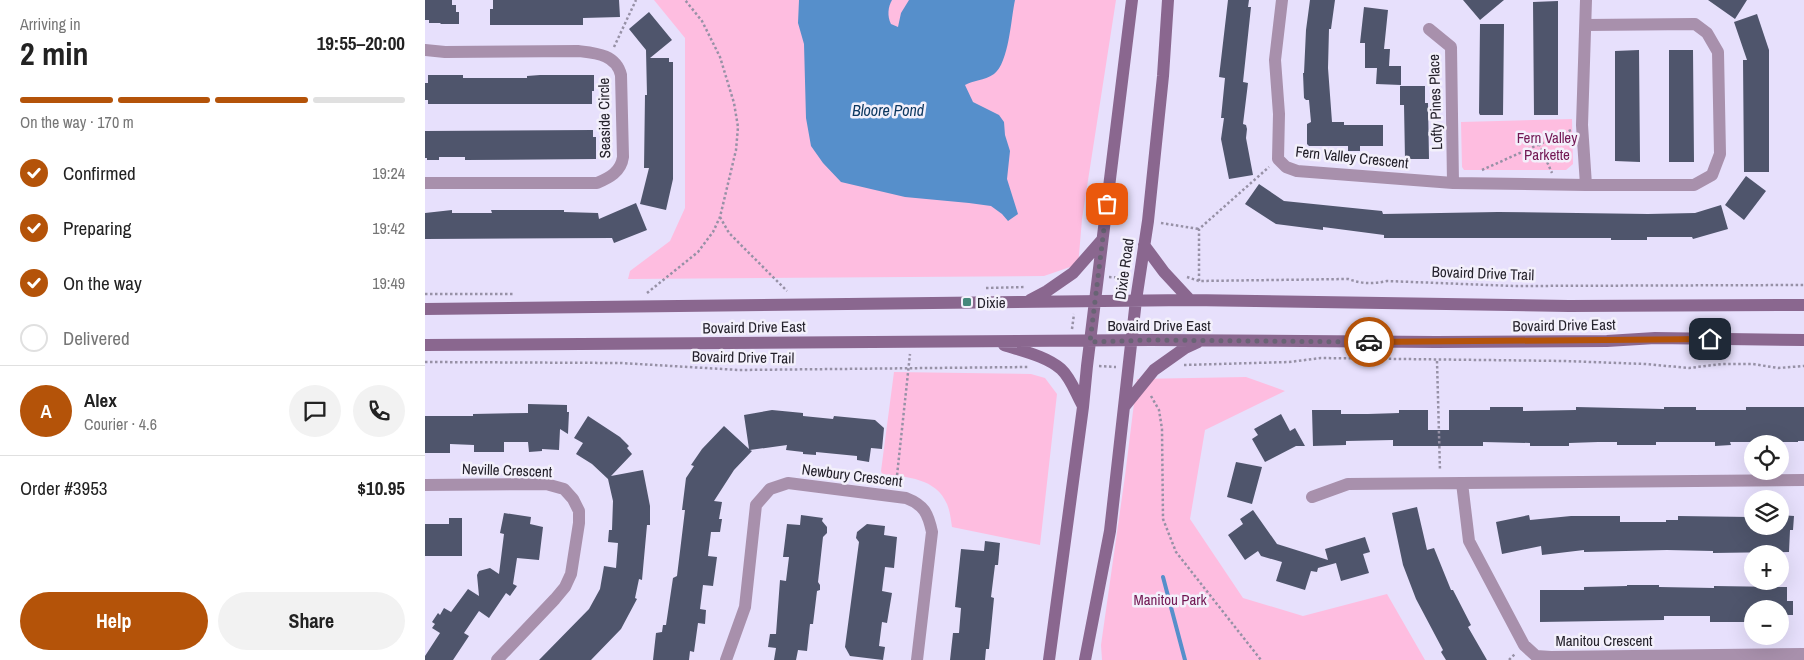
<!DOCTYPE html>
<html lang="en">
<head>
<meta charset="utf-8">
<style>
	body { margin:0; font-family:"Archivo Narrow",sans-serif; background:#f2f2f2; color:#222; height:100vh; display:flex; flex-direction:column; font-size:19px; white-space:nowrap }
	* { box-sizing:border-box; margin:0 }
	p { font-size:16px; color:#767676 }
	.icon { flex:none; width:28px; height:28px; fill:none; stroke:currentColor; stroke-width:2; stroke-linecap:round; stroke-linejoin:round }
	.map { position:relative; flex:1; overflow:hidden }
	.details { display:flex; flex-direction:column; background:#fff; width:425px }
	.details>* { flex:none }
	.controls { position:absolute; left:1319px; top:435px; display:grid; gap:10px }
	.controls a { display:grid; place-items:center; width:45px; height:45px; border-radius:50%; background:#fff; box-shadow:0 5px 20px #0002; font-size:25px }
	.pin { position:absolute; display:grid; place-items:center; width:42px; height:42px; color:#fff; margin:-21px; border-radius:10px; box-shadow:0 2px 8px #0006 }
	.courier { position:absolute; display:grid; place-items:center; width:50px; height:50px; margin:-25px; border:4px solid #b45309; border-radius:50%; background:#fff; color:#222; box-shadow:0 1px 6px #0007 }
	.summary em { font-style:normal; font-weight:700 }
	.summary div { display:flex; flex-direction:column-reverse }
	.summary { display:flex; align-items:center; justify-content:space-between; height:85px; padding:0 20px }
	h1 { font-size:32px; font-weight:700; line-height:38px }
	.bar { display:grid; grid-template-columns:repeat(4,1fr); gap:8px 5px; align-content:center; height:60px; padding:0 20px }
	.bar i { height:6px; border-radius:4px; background:#e0e0e0 }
	.bar .current { background:#b45309 }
	.bar p { grid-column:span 4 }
	.line { display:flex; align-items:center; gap:12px; padding:0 20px; border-top:1px solid #e0e0e0 }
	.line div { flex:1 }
	.round { display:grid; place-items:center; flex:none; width:52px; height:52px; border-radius:26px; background:#f2f2f2 }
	ol { padding:0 20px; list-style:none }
	li { display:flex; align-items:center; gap:15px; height:55px }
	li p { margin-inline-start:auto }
	li .icon { padding:5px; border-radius:50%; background:#b45309; color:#fff; stroke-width:4 }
	li:last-child { color:#767676 }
	li i { width:28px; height:28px; border:2px solid #e0e0e0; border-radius:50% }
	.cta { display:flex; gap:10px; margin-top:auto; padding:10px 20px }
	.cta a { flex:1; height:58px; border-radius:30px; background:#b45309; color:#fff; font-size:20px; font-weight:700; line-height:58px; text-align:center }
	.cta a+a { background:#f2f2f2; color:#222 }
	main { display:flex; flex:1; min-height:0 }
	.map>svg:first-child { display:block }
</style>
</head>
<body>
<main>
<section class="details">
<div class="summary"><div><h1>2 min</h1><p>Arriving in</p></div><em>19:55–20:00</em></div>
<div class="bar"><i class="current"></i><i class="current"></i><i class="current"></i><i></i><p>On the way · 170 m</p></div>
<ol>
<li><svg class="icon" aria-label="check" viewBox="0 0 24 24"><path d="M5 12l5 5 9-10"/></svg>Confirmed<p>19:24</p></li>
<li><svg class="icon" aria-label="check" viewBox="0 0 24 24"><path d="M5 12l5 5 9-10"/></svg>Preparing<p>19:42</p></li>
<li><svg class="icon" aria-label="check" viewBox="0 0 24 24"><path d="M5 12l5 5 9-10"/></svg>On the way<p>19:49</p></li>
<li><i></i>Delivered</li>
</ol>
<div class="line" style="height:90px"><b class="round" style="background:#b45309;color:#fff">A</b><div><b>Alex</b><p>Courier · 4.6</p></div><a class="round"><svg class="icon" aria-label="chat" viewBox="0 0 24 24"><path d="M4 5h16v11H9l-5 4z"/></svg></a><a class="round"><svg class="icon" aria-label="phone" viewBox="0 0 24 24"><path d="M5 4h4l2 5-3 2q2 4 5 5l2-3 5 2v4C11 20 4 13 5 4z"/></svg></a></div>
<div class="line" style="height:65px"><div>Order #3953</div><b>$10.95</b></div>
<div class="cta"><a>Help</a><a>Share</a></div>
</section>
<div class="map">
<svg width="1379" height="660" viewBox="0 0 1379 660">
	<rect width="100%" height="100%" fill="#e7e0fc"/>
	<path fill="#febde0" d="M229,0H691L657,219L653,267L648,266L619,276L203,279L205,271L245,241L260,208V38Z
		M1147,119L1148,164L1141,170H1039L1037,167L1036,122Z
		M469,372L606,374L620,378L632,394L615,545L527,527C526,520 525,511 522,504C511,478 482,477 457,474L456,471Z
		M821,377L860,391L780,430L765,519L818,598L878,616L962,594L1000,660H677L676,645L700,476L712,379Z"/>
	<path fill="#568fcb" d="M374,0H467C463,7 462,16 466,24L473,27L476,13L484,0H590C586,18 584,63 569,74C559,81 548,80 540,85L548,102L574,115L579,122L580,135L585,151L582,179L593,214L583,221L577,214L566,206L544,203L480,197L416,182L398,163L386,146L381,118L379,44L373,23Z"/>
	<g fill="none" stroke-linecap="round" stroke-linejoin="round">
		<path stroke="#568fcb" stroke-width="4" d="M738,577L760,660"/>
	</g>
	<path fill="#4f556c" d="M0,0H27V5H31V12H34V24H16L15,23H4V20H0Z
		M68,0H194L195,17L158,18V25H65V9H68Z
		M803,0H824L823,7H826L818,82L823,83L818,124L821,125L822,129L821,138L828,175L804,179L796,139L799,118H796L800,78L794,77Z
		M885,0H910L906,29H904L903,68L907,122H919V125H958V146H935V151H923V146H884L882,144V124L886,122L884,100H881L879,98L878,73H879L881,30Z
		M1038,0H1079L1055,20Z
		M1283,0H1322L1310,19Z
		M1133,1V115H1109L1108,2Z
		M939,7L963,10L959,49H965L964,66H976V85L951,84L952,68H940V43H935Z
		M224,12L247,40L225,58H244V62H248V179L241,210L215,204L224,168H219L220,95H222L221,50L204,29Z
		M1332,14L1344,50V172H1319L1318,60H1322L1309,22Z
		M1055,24H1079L1078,115H1055L1054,113Z
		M1214,50L1215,162L1190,161V51Z
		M1244,50H1268L1269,162H1244Z
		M3,75H38V78H102V76L115,75H169V91H167V104H3V100H0V83H3Z
		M975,86H1000V103H1003L1004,159H980L979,105H975Z
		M168,130V137H171V159L40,160V157H14V160H2V158H0V131Z
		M1321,176L1341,191L1319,220L1300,205Z
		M834,184L859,201L957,211L958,214L1073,212L1223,214L1270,213L1296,205L1303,229L1268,239L1267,237H1222V240H1186V238H959V235L898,227V230L851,224L820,204Z
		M211,203L222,230L189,243L187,238L0,239V213L27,210V213H67L66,210H139V212L173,213L174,219Z
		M103,404L142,405V412H144L143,434L135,429L134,450L117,449V451L104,452L103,442H79V452H49V445L25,444V453H0V416H48V414L103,413Z
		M1065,407H1098V411L1151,410V407L1239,409V407H1271V410H1321V407H1379V441H1373V442H1305L1306,445L1290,446V442H1231V445H1192V442H1173L1144,443V446H1105V443L1058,442V446H968V440L921,441V445L888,446L887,410H916V414H943L974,413V410H1003V430H1024V410H1065Z
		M347,410L378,413V416L408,419L409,416L450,420L459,428L457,449L446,448L444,462L432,460V456L391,452V455L378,454V452L361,450L362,445L325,450L327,451L309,470L289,501L297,502L294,519H297L295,532H286L283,556L292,557L288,586L278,585L275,609L281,610L280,624L273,623L269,652L265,651L264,660H228L231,633L237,632L238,625H241L248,578L252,576L260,510H257L261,478L269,466L266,465L277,449L299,426L324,449L319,415Z
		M856,414L865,431L870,428L880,446H871L840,462L827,439L833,435L829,429Z
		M163,416L195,437L204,446L202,448L207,454L186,476L218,470L225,506V525H222L217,580L214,579L210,598L212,599L196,629L166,660H114L164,609L175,589L179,566L191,568L193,543L183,542L184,530H187L188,501L183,479L167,464L151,454L158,443L149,438Z
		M811,462L837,467L827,504L802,497Z
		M992,507L1002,550L1009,548L1026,590H1028L1046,625L1043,627L1062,660H1021L1016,652L1018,650L991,599L978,565L967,513Z
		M828,510L852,544L903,560L900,549L940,537L945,552L938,554L944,573L916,581L911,563L893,568L892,572L886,571L880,590L851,581L857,562L836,556L833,551L820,560L803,535L818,524L815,519Z
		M79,513L106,517L105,524L118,527L114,560L92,558L88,584L92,586L85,596L81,593L64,618L54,611L39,633L44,636L28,660H0V656L15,633L7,628L10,624L7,622L13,613L15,615L19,608L26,612L43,589L54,596L52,575L54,571L65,568L74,574L79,534L75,533Z
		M376,515L398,518L397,521L402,527V533L398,537L393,582L395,585V590L392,591L388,624H385L382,651L373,650L371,660H349L351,648L343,647L345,634H351L355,580L361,581L364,557H358L362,524L375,525Z
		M1104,515L1105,520L1146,516H1195V522H1241V520H1253V516L1325,517V526H1355V515L1369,516L1368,530H1365L1364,552L1288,553V551L1242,550L1159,552V550L1117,555L1116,546L1077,554L1071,522Z
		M24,518H37V556H0V524H24Z
		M442,524L460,526L459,535L472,537L469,568L460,567L457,591L467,593L462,623L457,622L454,646L460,647L458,660L425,656L420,647L434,542L431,538L432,532Z
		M560,541L575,543L573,565H570L566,597L569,598L564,649H561L560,660H525L528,633H534L536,608L530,607L536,549L559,551Z
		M1202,585H1234V587L1289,588V586L1362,587V601H1368V615H1355V609H1325V622H1285V616H1239V620L1115,622V590H1159V587L1202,586Z"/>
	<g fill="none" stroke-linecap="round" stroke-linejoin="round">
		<path stroke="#9791a6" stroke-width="2.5" stroke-dasharray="2.5 2.5" stroke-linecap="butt" d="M189,47L211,0
			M1114,144L1127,173
			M1057,170L1146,130
			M295,217L304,233L362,291
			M736,223L774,229
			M684,277L701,278
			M762,277L774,281L923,279C937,284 948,284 962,281L1089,286L1379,285
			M774,281V229L844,167
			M561,288L601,287
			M222,293L273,252L288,232L295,217L311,150L313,127L309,103L295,57L277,21L260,0
			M0,294H88
			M647,329L649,314
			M1012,361L1015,471
			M0,362L196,363L314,370L603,367
			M759,365L864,362L896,358L1140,361L1220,364L1264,368L1297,364H1328L1353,368L1379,366
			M674,366L691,367
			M726,396L734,410L737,429L738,519L751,552L836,660
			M471,485L485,354
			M1084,660L1090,654"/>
		<path stroke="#a890ac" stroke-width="12" d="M857,0L850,60L854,114L853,159L861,167L872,171L1028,183L1161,185
			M1161,25L1270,24L1282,33L1293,52L1295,154L1287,175L1269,185H1161L1157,125L1161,0
			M1004,29L1026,47L1028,183
			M0,50L20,52L153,51C170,53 191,54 196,75L198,157C196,172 184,178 172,183H0
			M1037,483L1379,480
			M0,485L121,484L139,489L148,499L154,511V523L146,574L140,587L130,599L72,660
			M887,497L923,484L1037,483L1044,541L1099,645L1111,656L1126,657L1379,654
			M301,660L320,607L331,505L345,489L363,483L481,498C499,505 503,513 507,532L492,660"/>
		<path stroke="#8a678f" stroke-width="12" d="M719,245L739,272L765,300
			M605,300L622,291L648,273L677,240
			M0,309L765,300L1144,306L1379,305
			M0,345L726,340L1011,342L1182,341L1230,338L1379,340
			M579,345C597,351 621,356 636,369C646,378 651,394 658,406
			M699,407L729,370L760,348L773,342
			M624,660L658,407L662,366L707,0
			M660,660L685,531L711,300L723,221L738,76L743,0"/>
	</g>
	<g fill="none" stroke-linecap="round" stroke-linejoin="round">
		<path stroke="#686474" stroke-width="5" stroke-dasharray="0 9" d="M682,204L665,342L726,340L944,342"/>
		<path stroke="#b45309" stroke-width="6" d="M944,342L1285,339"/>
	</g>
	<rect fill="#46897c" stroke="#f3f0fb" stroke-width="2" x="537" y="297" width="10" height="10" rx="2.5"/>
	<g text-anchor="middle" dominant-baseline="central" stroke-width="5" stroke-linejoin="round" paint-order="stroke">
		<g font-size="15" fill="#24212b" stroke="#f3f0fb">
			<text transform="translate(1010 102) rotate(-92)">Lofty Pines Place</text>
			<text transform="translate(179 118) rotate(-91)">Seaside Circle</text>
			<text transform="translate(927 157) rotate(6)">Fern Valley Crescent</text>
			<text transform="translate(699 269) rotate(-82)">Dixie Road</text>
			<text transform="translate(1058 273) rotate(2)">Bovaird Drive Trail</text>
			<text x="734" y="325">Bovaird Drive East</text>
			<text transform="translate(1139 325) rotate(-1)">Bovaird Drive East</text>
			<text transform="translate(329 327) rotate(-1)">Bovaird Drive East</text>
			<text transform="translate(318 357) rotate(1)">Bovaird Drive Trail</text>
			<text transform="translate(82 470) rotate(2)">Neville Crescent</text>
			<text transform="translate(427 475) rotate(7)">Newbury Crescent</text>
			<text x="1179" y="640">Manitou Crescent</text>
		</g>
		<g font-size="15" fill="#721753" stroke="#f3f0fb">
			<text x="1122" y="137">Fern Valley<tspan x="1122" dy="17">Parkette</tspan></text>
			<text x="745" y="599">Manitou Park</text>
		</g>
		<g font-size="15" fill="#24212b" stroke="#f3f0fb" text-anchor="start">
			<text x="552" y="302">Dixie</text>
		</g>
		<g font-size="16" font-style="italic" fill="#0e3961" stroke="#f3f0fb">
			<text x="463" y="110">Bloore Pond</text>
		</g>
	</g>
</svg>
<div class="controls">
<a><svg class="icon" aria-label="locate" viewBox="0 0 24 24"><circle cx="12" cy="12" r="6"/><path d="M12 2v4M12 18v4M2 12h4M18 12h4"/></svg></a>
<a><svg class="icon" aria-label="layers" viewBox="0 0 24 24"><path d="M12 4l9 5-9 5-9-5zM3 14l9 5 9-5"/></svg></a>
<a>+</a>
<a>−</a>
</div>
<div class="pin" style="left:682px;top:204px;background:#ea580c"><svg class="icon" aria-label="bag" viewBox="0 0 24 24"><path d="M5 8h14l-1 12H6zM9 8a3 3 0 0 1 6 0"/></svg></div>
<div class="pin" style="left:1285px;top:339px;background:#1f2937"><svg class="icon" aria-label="home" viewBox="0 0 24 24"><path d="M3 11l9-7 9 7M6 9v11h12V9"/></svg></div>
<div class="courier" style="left:944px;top:342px"><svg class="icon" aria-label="car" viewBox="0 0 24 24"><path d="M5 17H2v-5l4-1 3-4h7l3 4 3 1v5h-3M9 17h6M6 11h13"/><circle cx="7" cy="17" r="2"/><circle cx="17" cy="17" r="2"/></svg></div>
</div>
</main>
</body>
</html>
